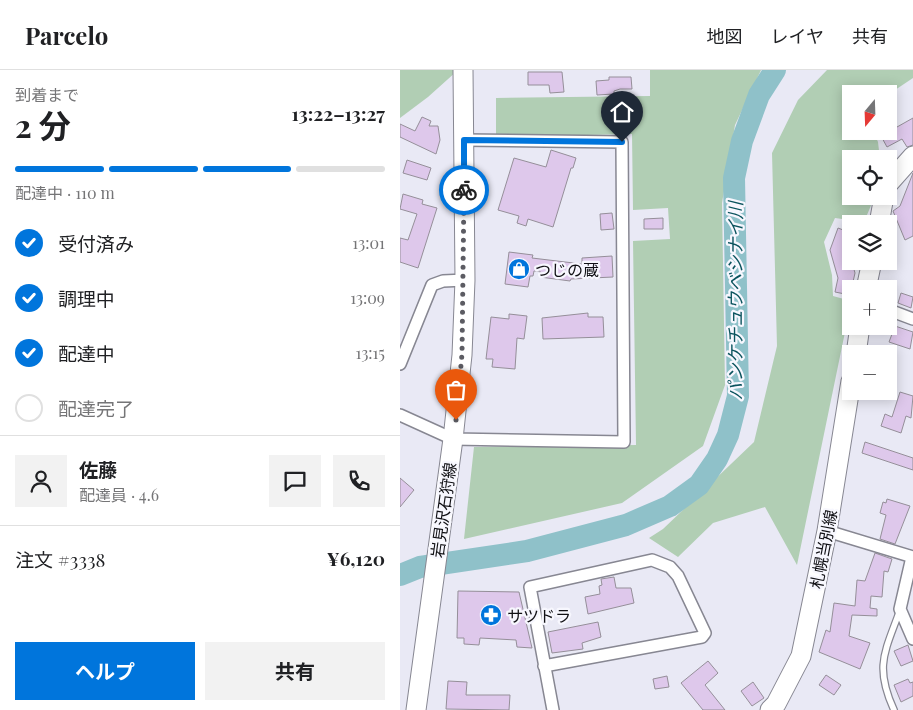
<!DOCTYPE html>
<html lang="ja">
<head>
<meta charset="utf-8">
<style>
	body { margin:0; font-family:"Playfair Display","Noto Sans JP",serif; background:#f2f2f2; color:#202124; height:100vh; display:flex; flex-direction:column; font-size:19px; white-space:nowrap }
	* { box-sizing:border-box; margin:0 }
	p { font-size:16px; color:#757577 }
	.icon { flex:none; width:28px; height:28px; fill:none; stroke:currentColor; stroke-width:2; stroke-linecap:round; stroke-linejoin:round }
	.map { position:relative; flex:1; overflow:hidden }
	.drawer { display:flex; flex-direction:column; background:#fff; width:400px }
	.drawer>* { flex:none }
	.needle { width:32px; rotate:199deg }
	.controls { position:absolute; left:442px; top:15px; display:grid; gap:10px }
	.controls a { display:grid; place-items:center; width:55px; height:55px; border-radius:0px; background:#fff; box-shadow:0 2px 12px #0003; font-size:25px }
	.pin { position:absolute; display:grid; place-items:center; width:42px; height:42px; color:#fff; margin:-51px -21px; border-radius:50% 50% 50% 0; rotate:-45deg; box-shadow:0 0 5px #0007 }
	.pin .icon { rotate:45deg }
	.courier { position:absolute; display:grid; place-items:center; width:50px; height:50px; margin:-25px; border:4px solid #0075dc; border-radius:50%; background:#fff; color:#222; box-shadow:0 1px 6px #0007 }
	.head em { font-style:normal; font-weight:700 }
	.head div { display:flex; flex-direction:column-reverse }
	.head { display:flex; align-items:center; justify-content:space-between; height:85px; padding:0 15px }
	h1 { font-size:32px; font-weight:700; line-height:38px }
	.bar { display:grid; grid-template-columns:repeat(4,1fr); gap:8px 5px; align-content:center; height:60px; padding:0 15px }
	.bar i { height:6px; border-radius:4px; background:#e0e0e0 }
	.bar .current { background:#0075dc }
	.bar p { grid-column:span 4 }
	.line { display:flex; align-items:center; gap:12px; padding:0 15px; border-top:1px solid #e0e0e0 }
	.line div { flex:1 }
	.round { display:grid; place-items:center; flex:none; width:52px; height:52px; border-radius:0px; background:#f2f2f2 }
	ol { padding:0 15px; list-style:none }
	li { display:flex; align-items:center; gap:15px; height:55px }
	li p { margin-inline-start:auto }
	li .icon { padding:5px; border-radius:50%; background:#0075dc; color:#fff; stroke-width:4 }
	li:last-child { color:#757577 }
	li i { width:28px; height:28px; border:2px solid #e0e0e0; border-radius:50% }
	.primary-button { display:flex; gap:10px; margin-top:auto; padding:10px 15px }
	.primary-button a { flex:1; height:58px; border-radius:0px; background:#0075dc; color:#fff; font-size:20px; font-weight:700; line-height:58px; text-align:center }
	.primary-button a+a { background:#f2f2f2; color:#202124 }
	header { display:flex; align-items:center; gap:30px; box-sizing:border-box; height:70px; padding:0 25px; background:#fff; border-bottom:1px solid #e0e0e0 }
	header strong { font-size:24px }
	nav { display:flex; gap:28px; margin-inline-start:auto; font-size:18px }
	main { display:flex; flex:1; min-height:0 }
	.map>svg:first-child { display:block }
</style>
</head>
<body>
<header>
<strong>Parcelo</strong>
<nav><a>地図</a><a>レイヤ</a><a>共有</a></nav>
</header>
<main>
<section class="drawer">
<div class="head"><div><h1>2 分</h1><p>到着まで</p></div><em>13:22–13:27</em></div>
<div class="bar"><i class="current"></i><i class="current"></i><i class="current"></i><i></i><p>配達中 · 110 m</p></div>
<ol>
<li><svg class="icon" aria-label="check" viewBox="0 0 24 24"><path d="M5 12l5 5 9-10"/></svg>受付済み<p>13:01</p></li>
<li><svg class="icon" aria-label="check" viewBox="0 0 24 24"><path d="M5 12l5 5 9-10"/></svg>調理中<p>13:09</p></li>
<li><svg class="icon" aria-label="check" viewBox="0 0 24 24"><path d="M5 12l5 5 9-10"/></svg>配達中<p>13:15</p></li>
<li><i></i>配達完了</li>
</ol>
<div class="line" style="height:90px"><a class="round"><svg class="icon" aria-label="person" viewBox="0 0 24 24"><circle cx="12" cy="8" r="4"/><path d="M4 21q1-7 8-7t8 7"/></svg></a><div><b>佐藤</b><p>配達員 · 4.6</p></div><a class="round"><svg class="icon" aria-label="chat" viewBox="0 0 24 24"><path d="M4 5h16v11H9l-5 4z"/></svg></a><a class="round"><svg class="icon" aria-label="phone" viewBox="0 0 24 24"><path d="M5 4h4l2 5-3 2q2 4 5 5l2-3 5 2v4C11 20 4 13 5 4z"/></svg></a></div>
<div class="line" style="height:65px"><div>注文 #3338</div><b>¥6,120</b></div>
<div class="primary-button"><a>ヘルプ</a><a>共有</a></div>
</section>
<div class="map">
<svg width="513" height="640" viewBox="0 0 513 640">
	<rect width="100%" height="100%" fill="#e9e9f5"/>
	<path fill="#b1ceb4" d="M0,0H57V1L28,27L0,48Z
		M250,0H361L335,55L322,133L325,315L303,376L222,433L64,469L74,377L236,375L233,171L270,169L268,138L233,140L232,64L96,67V28L250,26Z
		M427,0H513V8L489,24H451V61H473L478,72L480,89H451V126H475L464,152L435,148L424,172L432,205L433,226L451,231V233L397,495L365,437L313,453L278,487L249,468L263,459L354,372L377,276L372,83L398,30Z"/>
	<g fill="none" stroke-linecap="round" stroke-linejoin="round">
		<path stroke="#8fc1c9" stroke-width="22" d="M0,505L20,497L127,481L226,455L270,436L299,415L317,389L328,365L338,326L334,108L342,71L359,25L375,0"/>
	</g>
	<path fill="#dec8eb" stroke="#958f99" d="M128,2H162L164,22L150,23L149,15H128Z
		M209,7H231L232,19H220L214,21V24L197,25L196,11L209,10Z
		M22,47L31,51L29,56H38L40,70L36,84L0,67V54L15,61Z
		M513,48V75L507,77L502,69L487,77L481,66Z
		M151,80L176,88L173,98H171L153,157L128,149L126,156L117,153L119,146L98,140L114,88L146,97Z
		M7,90L31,98L27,110L3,103Z
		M513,103V166L505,170L493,141L500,136Z
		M3,124L23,130L22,134L37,138L18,198L0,192V168L8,170L17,144L0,139Z
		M212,143L214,159L201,160L200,144Z
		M263,148V159H244V149Z
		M438,158L451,163V176L447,175L455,203L450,225L435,222L438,208L430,180Z
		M109,182L133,185L132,188L182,194V188L212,186L213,207L171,209L170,211L140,207V201H134L133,206H130L128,217L105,214Z
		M501,223L513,227L511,238L498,233Z
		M188,243V247H203L204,267L143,269L142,248Z
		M109,244L127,246L124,269L117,268L115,299L92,297L93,289H86L91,247L109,249Z
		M495,256L513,262L510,279L489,272Z
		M500,322L513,326L511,348L506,346L501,363L481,356L485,344L492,347Z
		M465,372L513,388V400L462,383Z
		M0,408L14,420L0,437Z
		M487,429L510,436L495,474L480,469L486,445L480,443L483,432L486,433Z
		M475,483L492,489L488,502L484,501L482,527L471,526L470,538L477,539V546L452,545L449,566L470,573L460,599L419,582L426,560L430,562L434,533L455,536L457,510L465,511Z
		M214,507L216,518H231L234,533L188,544L185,527L200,524L199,516L202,515L201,509Z
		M58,521L119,522L132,578L117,577L116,570L80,568L79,575L64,574V568H57Z
		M198,552L201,567L182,573L183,579L152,583L148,562Z
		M508,575L513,591L501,596L494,581Z
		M308,591L318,603L305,615L325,640H303L281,613Z
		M426,605L441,615L434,625L419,615Z
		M267,606L269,617L255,619L253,609Z
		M508,609L510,613L513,612V626L501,632L494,615Z
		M48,611L67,612L66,625H110L109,640L46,639Z
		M353,612L364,628L352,636L341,621Z"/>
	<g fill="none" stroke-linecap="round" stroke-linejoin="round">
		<g stroke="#878792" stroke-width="8">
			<path id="service" d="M494,640C474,596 485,582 500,540"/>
		</g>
		<g stroke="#878792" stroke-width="14">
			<path id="minor" d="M489,240L513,249
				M0,294L32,215L43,211L65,210
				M0,345L53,369L224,372L222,72L63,70
				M427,461L513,487
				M512,487L500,539L513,569
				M144,596L302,567L305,563L278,506L270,497L252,490L130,517L153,640"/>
		</g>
		<g stroke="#878792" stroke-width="21">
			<path id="primary" d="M489,113L513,86
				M479,154L484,126
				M466,219L472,191
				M456,284L460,256
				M16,640L53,369L62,285L65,210L63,0
				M370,640L376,634L401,586L427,461L451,311"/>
		</g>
		<use href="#service" stroke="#fff" stroke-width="5.5"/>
		<use href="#minor" stroke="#fff" stroke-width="11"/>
		<use href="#primary" stroke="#fff" stroke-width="19"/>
	</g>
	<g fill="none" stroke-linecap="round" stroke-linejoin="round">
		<path stroke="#5c5c63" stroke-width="5" stroke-dasharray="0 9" d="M56,350L62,284L64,120"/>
		<path stroke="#0075dc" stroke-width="6" d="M64,120V70L222,72"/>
	</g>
	<defs>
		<g id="shop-disc" transform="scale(1.125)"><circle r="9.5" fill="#0075dc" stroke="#f7f7fe"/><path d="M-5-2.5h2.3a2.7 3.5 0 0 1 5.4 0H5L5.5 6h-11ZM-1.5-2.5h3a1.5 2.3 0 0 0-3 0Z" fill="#fff"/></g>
		<g id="pharmacy-disc" transform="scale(1.125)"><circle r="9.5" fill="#0075dc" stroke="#f7f7fe"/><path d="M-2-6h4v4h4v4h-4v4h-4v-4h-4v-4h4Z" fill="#fff"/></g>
	</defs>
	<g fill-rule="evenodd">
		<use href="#shop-disc" x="119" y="199"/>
		<use href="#pharmacy-disc" x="91" y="545"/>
	</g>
	<g text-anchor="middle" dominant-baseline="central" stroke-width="4.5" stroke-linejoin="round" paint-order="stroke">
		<g font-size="16" fill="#101014" stroke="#f7f7fe" text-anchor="start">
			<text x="135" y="199">つじの蔵</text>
			<text x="107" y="545">サツドラ</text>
		</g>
		<g font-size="16" fill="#101014" stroke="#f7f7fe">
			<text transform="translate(43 440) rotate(-82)">岩見沢石狩線</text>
			<text transform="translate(423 479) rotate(-79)">札幌当別線</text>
		</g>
		<g font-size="18" font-style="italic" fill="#0a535d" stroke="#f7f7fe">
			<text transform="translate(335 231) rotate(-90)">パンケチュウベシナイ川</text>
		</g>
	</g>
</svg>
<div class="controls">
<a><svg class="needle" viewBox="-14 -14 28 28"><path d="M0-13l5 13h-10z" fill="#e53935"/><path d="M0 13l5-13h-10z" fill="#757577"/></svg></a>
<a><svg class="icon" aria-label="locate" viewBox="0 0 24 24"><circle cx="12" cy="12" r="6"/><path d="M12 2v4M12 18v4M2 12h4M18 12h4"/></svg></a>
<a><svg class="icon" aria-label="layers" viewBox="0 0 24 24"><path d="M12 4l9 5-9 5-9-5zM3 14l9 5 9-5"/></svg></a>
<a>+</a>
<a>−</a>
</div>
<div class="pin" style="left:56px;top:350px;background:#ea580c"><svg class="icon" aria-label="bag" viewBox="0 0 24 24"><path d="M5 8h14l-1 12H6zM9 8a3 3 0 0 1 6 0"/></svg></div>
<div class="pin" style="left:222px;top:72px;background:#1f2937"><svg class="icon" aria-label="home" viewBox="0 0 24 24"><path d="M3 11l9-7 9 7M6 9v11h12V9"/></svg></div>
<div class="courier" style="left:64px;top:120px"><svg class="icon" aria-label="bike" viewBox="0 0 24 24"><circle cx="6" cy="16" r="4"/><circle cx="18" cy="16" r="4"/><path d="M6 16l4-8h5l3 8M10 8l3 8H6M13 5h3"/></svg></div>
</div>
</main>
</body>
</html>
